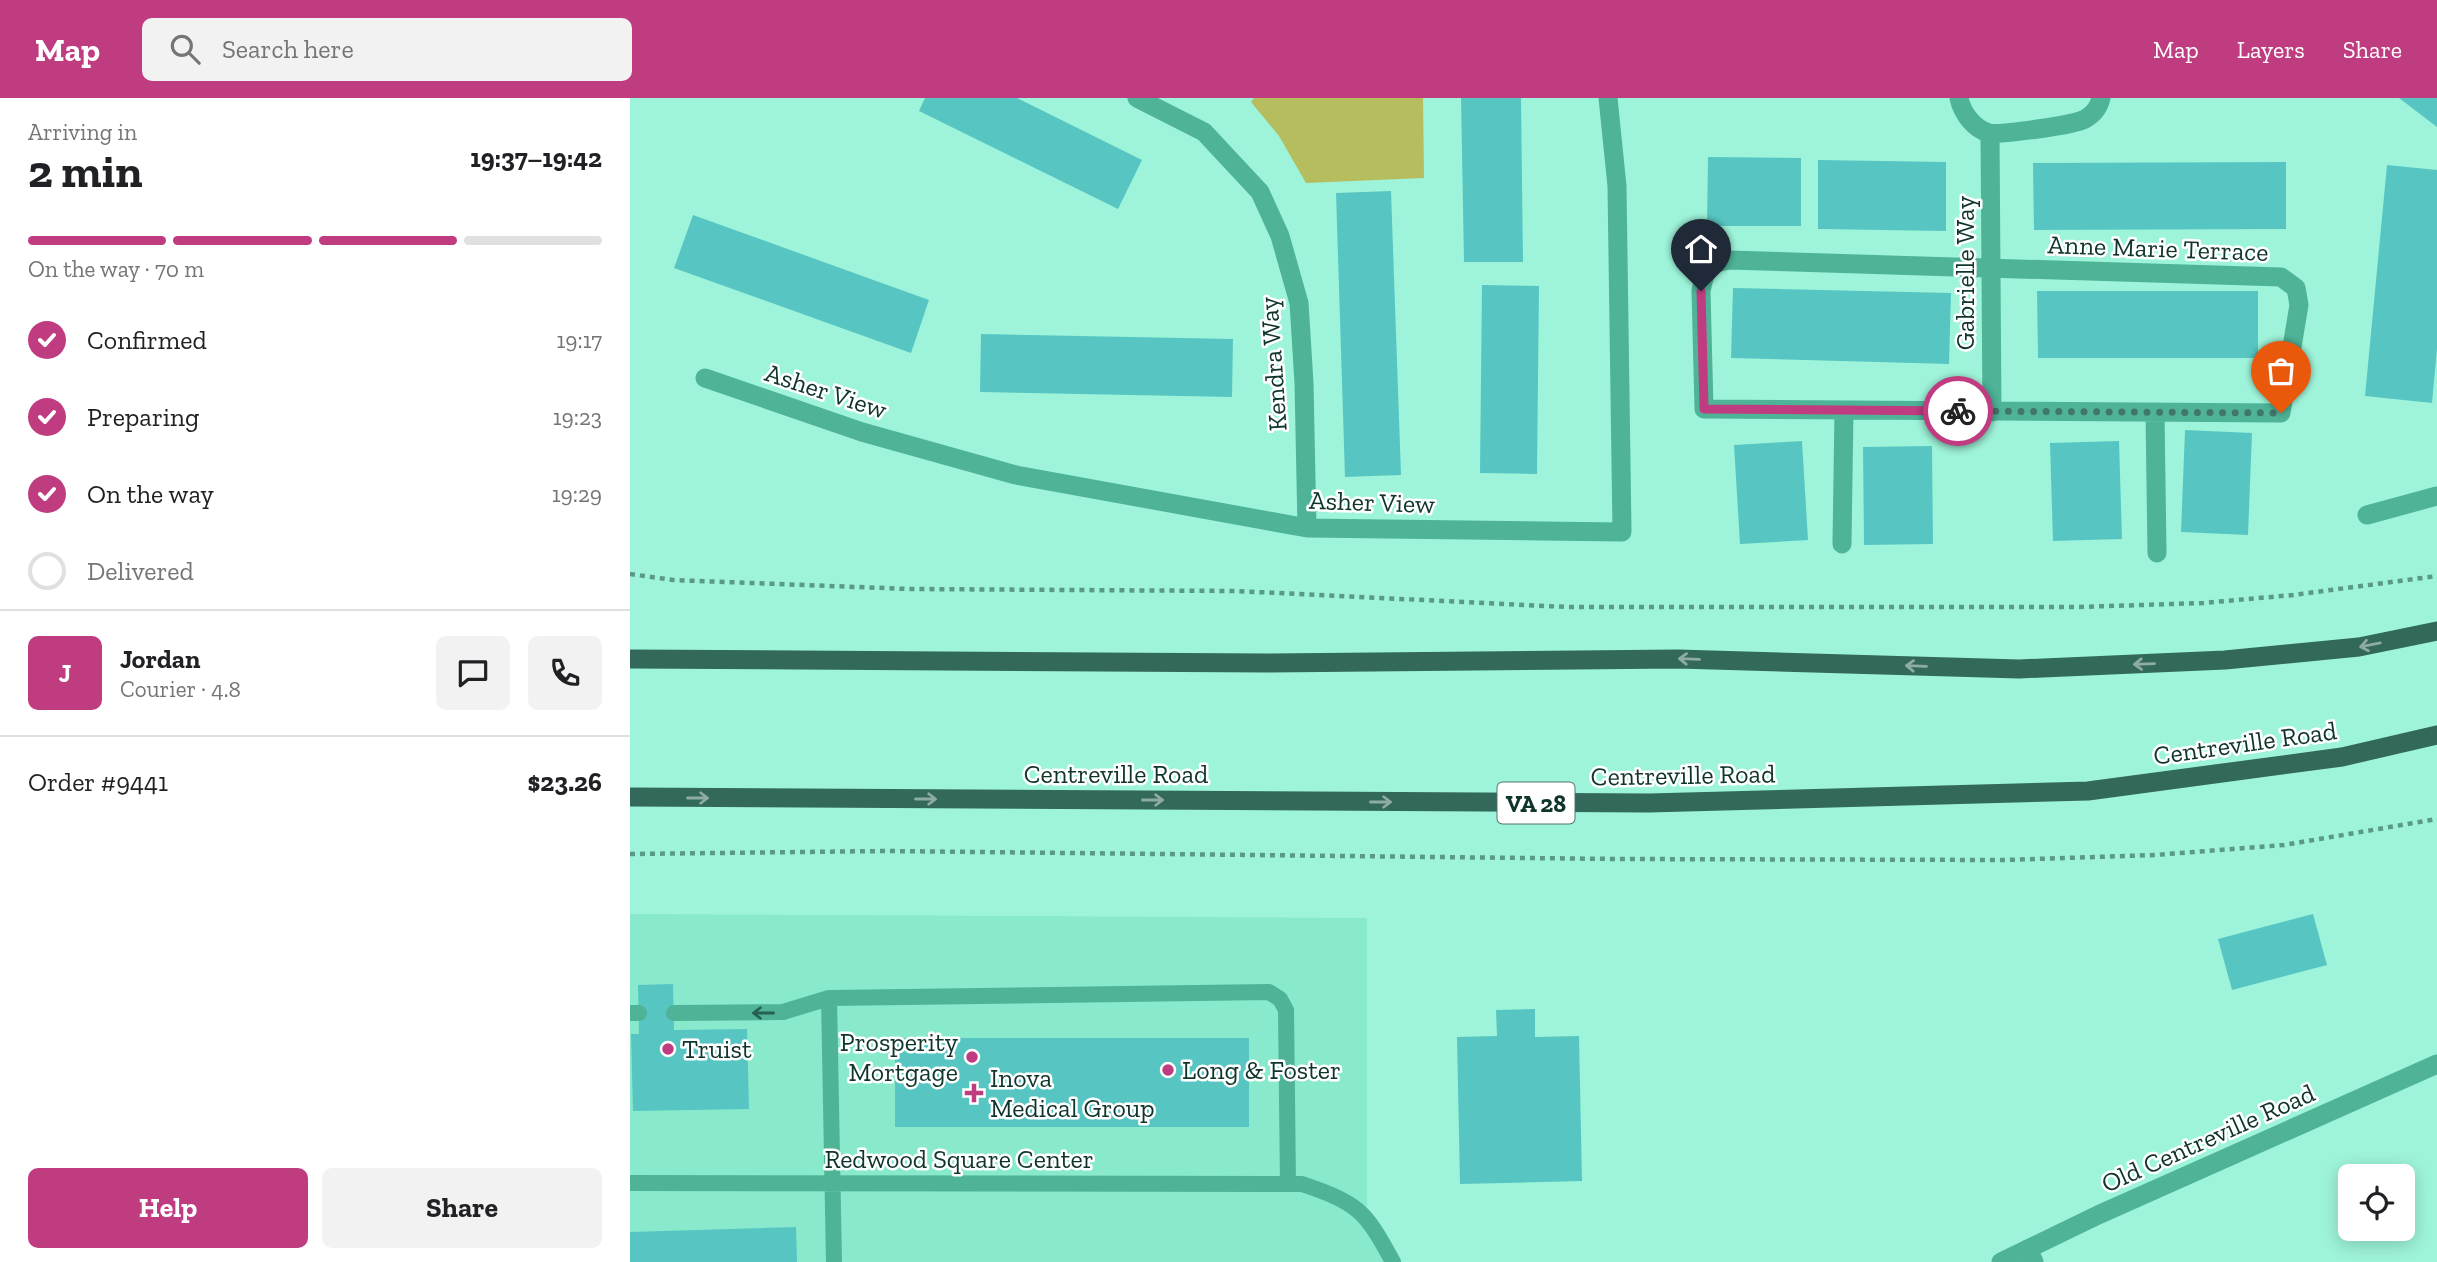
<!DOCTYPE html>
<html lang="en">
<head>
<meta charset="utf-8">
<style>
	body { margin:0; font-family:"Zilla Slab",serif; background:#f2f2f2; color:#202124; height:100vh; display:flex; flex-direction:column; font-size:26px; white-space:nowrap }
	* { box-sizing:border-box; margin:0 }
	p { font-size:23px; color:#757577 }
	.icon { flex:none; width:38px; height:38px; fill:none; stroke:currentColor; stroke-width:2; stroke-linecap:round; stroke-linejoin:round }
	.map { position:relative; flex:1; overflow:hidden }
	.details { display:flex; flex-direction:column; background:#fff; width:630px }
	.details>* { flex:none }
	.buttons { position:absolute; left:1708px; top:1066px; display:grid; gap:14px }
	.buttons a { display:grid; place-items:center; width:77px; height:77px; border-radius:10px; background:#fff; box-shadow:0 4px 18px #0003; font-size:35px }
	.pin { position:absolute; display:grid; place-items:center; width:60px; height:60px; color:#fff; margin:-72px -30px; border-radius:50% 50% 50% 0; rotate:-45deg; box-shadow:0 0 7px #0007 }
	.pin .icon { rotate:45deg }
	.courier { position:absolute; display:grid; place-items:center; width:70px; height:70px; margin:-35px; border:5px solid #c03c80; border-radius:50%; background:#fff; color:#222; box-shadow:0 2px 9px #0007 }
	.head em { font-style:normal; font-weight:800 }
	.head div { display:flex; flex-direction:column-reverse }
	.head { display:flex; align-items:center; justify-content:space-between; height:119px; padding:0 28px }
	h1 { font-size:46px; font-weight:800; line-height:52px }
	.bar { display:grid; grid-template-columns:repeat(4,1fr); gap:10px 7px; align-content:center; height:84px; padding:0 28px }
	.bar i { height:9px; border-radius:5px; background:#e0e0e0 }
	.bar .selected { background:#c03c80 }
	.bar p { grid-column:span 4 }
	.line { display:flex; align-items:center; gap:18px; padding:0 28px; border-top:2px solid #e0e0e0 }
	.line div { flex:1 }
	.round { display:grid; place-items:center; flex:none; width:74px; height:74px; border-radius:10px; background:#f2f2f2 }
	ol { padding:0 28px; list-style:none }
	li { display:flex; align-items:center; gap:21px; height:77px }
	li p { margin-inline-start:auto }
	li .icon { padding:7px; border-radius:50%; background:#c03c80; color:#fff; stroke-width:4 }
	li:last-child { color:#757577 }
	li i { width:38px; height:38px; border:4px solid #e0e0e0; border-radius:50% }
	.cta { display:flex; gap:14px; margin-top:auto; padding:14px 28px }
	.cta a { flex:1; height:80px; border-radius:10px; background:#c03c80; color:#fff; font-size:28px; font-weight:800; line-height:80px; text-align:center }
	.cta a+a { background:#f2f2f2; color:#202124 }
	header { display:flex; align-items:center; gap:42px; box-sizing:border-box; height:98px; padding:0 35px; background:#c03c80; color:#fff }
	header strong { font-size:33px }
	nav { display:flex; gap:38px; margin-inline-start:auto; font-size:24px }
	.search { width:490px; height:63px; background:#f2f2f2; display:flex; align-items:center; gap:18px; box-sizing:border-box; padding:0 24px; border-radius:10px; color:#757577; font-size:26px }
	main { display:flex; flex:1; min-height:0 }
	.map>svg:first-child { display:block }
</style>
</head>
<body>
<header>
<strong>Map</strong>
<div class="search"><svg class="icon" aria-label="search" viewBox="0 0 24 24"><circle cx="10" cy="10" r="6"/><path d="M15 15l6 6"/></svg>Search here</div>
<nav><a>Map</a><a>Layers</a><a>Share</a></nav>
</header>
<main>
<section class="details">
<div class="head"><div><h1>2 min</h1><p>Arriving in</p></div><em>19:37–19:42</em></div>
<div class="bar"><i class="selected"></i><i class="selected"></i><i class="selected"></i><i></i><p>On the way · 70 m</p></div>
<ol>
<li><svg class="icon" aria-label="check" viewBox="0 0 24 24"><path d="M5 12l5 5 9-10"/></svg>Confirmed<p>19:17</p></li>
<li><svg class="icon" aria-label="check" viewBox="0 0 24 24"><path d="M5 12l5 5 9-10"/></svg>Preparing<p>19:23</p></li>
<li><svg class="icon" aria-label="check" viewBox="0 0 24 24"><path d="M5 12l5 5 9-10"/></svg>On the way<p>19:29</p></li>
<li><i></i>Delivered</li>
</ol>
<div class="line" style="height:126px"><b class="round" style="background:#c03c80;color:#fff">J</b><div><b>Jordan</b><p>Courier · 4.8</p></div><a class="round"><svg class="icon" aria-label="chat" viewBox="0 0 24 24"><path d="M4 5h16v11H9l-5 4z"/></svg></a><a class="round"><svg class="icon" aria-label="phone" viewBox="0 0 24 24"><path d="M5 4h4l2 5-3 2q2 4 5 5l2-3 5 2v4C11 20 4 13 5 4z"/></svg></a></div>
<div class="line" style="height:91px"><div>Order #9441</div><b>$23.26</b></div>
<div class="cta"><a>Help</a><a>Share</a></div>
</section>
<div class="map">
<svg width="1807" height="1164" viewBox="0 0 1807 1164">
	<rect width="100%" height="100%" fill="#9ef4da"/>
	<path fill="#88e9cc" d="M0,816L737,820V1111L764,1164H0Z"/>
	<path fill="#b6bd5f" d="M624,0H793L794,80L676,85L649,38L621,4Z"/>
	<path fill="#57c6c3" d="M295,0H387L512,62L488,111L289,13Z
		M831,0H891L893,164H834Z
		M1769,0H1807V29Z
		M1078,59L1171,60V128H1077Z
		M1188,62L1316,64V133L1188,131Z
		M1656,64V131L1404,132L1403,65Z
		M1757,67L1807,72V251L1802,305L1735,298Z
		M761,93L771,377L715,379L706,95Z
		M63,117L299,202L281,255L44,170Z
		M852,187L909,188L907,376L850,375Z
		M1103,190L1321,195L1319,266L1101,260Z
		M1407,193H1628V260H1408Z
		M351,236L603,241L602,299L350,294Z
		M1555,332L1622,335L1618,437L1551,434Z
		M1172,343L1178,442L1110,446L1104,347Z
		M1489,343L1492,441L1423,443L1420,345Z
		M1302,348L1303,446L1234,447L1233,349Z
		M1683,816L1697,867L1602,892L1588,841Z
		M43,886L44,932L117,931L119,1011L3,1013L1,936H9L8,887Z
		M905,911V939L949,938L952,1083L830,1086L827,939L867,938L866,912Z
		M265,940H619V1029H265Z
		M166,1129L167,1164H0V1134Z"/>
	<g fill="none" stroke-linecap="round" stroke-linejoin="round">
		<path stroke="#5a9987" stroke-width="4.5" stroke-dasharray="5 5" stroke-linecap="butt" d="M0,476L43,482L279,491L606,493L937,509H1449L1573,505L1663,497L1807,478
			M0,756L257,753L988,761L1376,762L1525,757L1654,747L1807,721"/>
		<path stroke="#4eb397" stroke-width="16" d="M199,900L204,1164
			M0,915H9
			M44,915L153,914L199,900L639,894L650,901L656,912L658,1086
			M0,1085L672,1086C728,1105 735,1112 763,1164"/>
		<path stroke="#4eb397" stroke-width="19" d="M507,0L574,34L630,94L650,138L669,205L674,285L677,430
			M1329,0C1332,15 1344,31 1359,35C1371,37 1445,27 1455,21C1464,16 1469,9 1471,0
			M1360,35L1362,314
			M1099,162L1651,179L1666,190L1669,207L1651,315L1074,311L1071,193C1075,172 1078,166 1099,162Z
			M75,280L232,334L386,377L677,430L992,434L987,88L978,0
			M1525,314L1527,455
			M1737,417L1807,398
			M1212,446L1214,312
			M1398,1151L1404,1164"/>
		<path stroke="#4eb397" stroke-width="19" d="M1371,1164L1468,1117L1807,966"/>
		<path stroke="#33695a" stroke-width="19" d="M0,561L636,565L1048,561L1389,571L1595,562L1729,549L1807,533
			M0,699L1019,705L1458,693L1712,659L1807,637"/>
	</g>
	<defs><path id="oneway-shaft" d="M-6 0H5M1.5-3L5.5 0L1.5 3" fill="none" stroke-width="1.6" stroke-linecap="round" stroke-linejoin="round" transform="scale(1.75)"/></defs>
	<g stroke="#8faca4">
		<use href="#oneway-shaft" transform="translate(1740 547) rotate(169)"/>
		<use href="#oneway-shaft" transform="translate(1059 561) rotate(-178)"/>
		<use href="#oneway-shaft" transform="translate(1514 566) rotate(178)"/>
		<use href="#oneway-shaft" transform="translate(1286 568) rotate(-178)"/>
		<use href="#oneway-shaft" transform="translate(68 700)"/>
		<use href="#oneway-shaft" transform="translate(296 701)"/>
		<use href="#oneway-shaft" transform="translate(523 702)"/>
		<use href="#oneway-shaft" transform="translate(751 704)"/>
	</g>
	<use stroke="#256051" href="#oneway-shaft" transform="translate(133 915) rotate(180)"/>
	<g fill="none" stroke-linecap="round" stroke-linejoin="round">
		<path stroke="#417768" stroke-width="7" stroke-dasharray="0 12.6" d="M1328,313L1651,315"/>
		<path stroke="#c03c80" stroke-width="9" d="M1071,193L1074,311L1328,313"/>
	</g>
	<g fill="#c03c80" stroke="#fff" stroke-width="2.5">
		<circle cx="38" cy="951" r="7"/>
		<circle cx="342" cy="959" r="7"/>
		<circle cx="538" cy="972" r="7"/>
		<path d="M340.5 984.5h7v7h7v7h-7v7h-7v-7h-7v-7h7z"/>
	</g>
	<g text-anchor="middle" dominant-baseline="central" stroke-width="5" stroke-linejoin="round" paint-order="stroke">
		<rect fill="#fff" stroke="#57716b" stroke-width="2" x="867.5" y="684.5" width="77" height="41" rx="5"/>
		<g font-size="24" font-weight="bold" fill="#0f342b">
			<text x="906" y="705">VA 28</text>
		</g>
		<g font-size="26" fill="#0f342b" stroke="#fff">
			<text transform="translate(1528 150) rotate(2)">Anne Marie Terrace</text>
			<text transform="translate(1335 175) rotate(-90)">Gabrielle Way</text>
			<text transform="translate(643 266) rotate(-94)">Kendra Way</text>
			<text transform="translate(196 293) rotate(18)">Asher View</text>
			<text transform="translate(742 404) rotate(2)">Asher View</text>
			<text transform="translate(1615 645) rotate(-8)">Centreville Road</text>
			<text x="486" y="676">Centreville Road</text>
			<text transform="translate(1053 677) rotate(-1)">Centreville Road</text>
			<text transform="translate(1578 1040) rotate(-24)">Old Centreville Road</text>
			<text x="329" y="1061">Redwood Square Center</text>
		</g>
		<g font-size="26" fill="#0f342b" stroke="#fff" text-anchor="start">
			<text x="328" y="944" text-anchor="end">Prosperity<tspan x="328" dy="30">Mortgage</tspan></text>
			<text x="52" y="951">Truist</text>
			<text x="552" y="972">Long &amp; Foster</text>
			<text x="360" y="980">Inova<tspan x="360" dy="30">Medical Group</tspan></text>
		</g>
	</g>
</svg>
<div class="buttons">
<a><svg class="icon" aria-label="locate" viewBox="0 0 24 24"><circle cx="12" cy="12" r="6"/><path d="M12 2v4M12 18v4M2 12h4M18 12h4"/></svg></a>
</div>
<div class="pin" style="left:1651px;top:315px;background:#ea580c"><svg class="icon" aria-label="bag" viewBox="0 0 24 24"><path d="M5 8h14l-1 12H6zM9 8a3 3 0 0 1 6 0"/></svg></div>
<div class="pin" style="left:1071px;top:193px;background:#1f2937"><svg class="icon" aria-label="home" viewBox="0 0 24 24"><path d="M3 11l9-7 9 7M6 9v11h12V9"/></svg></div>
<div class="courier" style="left:1328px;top:313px"><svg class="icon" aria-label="bike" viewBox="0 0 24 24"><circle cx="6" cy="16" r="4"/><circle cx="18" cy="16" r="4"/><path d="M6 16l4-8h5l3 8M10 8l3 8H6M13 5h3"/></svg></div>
</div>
</main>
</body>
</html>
